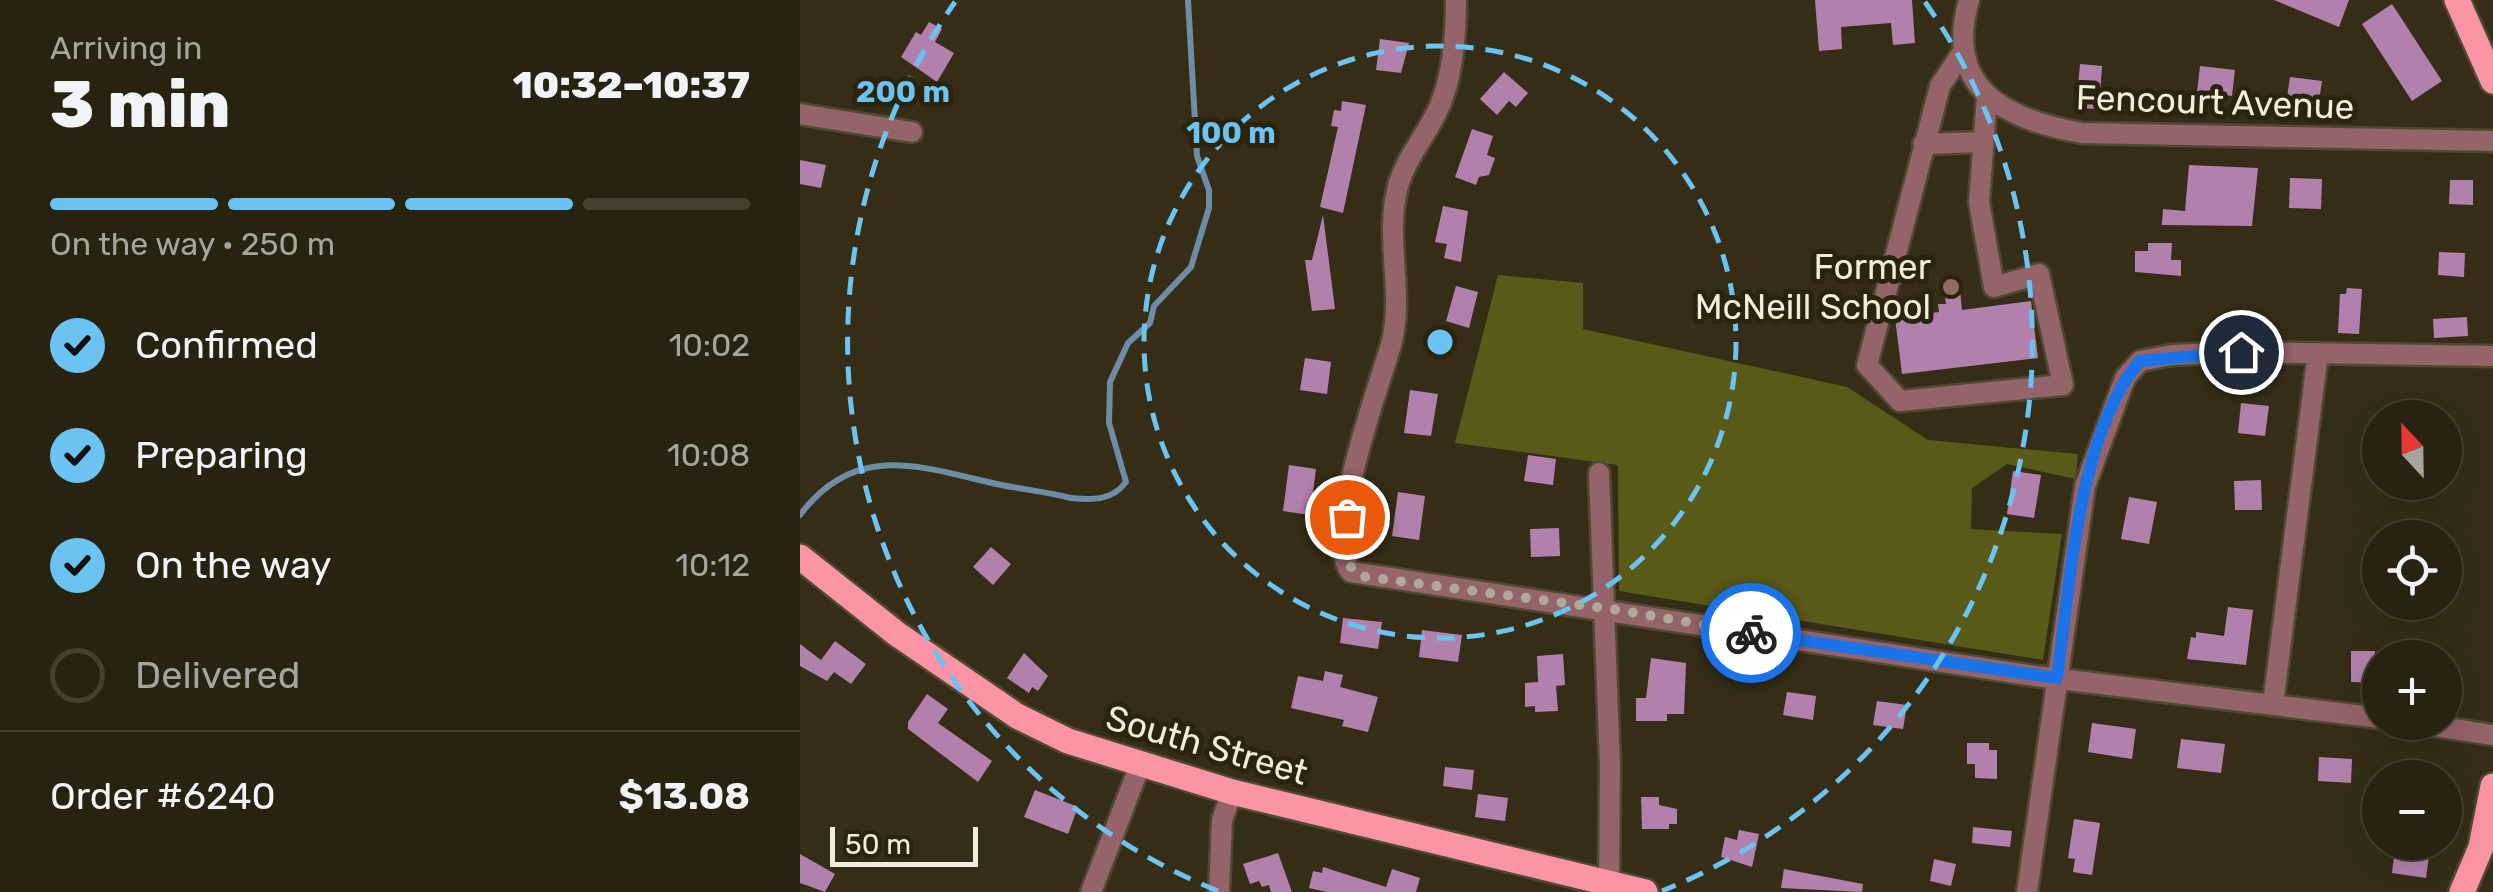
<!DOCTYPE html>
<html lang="en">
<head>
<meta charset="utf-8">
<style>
	body { margin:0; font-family:Rubik,sans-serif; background:#302a19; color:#f1f3f6; height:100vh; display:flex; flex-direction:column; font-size:38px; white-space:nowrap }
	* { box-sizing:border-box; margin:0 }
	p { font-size:32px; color:#a5a49f }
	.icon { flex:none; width:55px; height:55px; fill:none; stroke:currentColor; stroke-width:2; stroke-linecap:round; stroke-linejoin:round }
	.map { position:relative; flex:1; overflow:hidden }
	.panel { display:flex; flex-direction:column; background:#282210; width:800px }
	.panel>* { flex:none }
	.needle { width:65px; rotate:338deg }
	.buttons { position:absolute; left:1562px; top:400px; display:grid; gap:20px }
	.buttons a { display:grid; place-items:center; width:100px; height:100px; border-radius:50%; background:#282210; box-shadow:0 10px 40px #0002,0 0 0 2px #443f30; font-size:50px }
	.scale { position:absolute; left:30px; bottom:25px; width:148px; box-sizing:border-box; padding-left:10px; border:5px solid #f1ecde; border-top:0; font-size:28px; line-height:35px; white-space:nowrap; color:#f1ecde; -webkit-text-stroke:8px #2b230c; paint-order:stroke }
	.pin { position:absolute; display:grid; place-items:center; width:85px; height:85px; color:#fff; margin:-42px; border:5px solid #fff; border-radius:50%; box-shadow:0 2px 10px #0007 }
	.courier { position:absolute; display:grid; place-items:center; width:100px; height:100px; margin:-50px; border:8px solid #1a73e8; border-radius:50%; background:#fff; color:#222; box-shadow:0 2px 12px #0007 }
	.headline em { font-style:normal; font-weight:800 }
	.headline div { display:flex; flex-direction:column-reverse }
	.headline { display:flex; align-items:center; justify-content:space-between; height:170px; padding:0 50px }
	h1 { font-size:65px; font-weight:800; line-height:75px }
	.bar { display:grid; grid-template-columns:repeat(4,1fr); gap:15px 10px; align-content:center; height:120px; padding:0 50px }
	.bar i { height:12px; border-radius:8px; background:#443f30 }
	.bar .selected { background:#6bc3f2 }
	.bar p { grid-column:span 4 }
	.line { display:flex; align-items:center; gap:25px; padding:0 50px; border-top:2px solid #443f30 }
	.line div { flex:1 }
	ol { padding:0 50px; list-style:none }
	li { display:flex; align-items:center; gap:30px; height:110px }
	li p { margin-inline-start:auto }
	li .icon { padding:10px; border-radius:50%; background:#6bc3f2; color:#111; stroke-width:4 }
	li:last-child { color:#a5a49f }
	li i { width:55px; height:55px; border:5px solid #443f30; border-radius:50% }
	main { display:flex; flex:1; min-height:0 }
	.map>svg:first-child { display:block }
</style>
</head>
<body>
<main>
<section class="panel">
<div class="headline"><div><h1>3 min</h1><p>Arriving in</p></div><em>10:32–10:37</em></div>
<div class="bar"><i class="selected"></i><i class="selected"></i><i class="selected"></i><i></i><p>On the way · 250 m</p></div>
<ol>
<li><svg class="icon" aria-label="check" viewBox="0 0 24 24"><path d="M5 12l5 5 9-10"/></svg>Confirmed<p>10:02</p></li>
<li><svg class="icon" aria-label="check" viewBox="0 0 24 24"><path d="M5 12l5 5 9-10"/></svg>Preparing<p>10:08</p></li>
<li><svg class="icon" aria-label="check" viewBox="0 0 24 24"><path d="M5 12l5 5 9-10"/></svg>On the way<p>10:12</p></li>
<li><i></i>Delivered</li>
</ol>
<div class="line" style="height:130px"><div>Order #6240</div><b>$13.08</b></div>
</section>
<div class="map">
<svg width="1693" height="892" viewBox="0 0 1693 892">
	<rect width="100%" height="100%" fill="#352d16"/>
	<path fill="#595a18" d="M698,275L783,283V329L1047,387L1128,440L1278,454L1276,479L1207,464L1172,488L1171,529L1262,534L1243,660L819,591L818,465L655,443Z"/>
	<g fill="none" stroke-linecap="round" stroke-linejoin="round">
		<path stroke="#6e8ca6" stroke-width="6" d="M0,515C53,444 115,465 188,482C216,489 244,491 271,498C292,500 312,501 326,482L309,423L310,382L328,343L350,323L354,306L391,267L409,208V190L397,156L388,0"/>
	</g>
	<path fill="#b280ac" d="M1015,0H1112L1115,43L1093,45L1091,23L1041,27L1042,49L1019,51Z
		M1474,0H1549L1539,27Z
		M1592,4L1642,81L1612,101L1562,24Z
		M129,22L142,29L135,42L154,53L137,82L101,57L116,32L121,35Z
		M580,39L609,43L601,73L576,70Z
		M1280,64L1302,66L1299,109L1276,108Z
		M1400,66L1435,70L1432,96L1397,92Z
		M704,72L728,93L716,107L709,101L697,115L680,99Z
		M1490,77L1522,81L1518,108L1486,104Z
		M542,101L566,105L543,213L520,207L538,127L531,126L534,110L541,111Z
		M672,129L693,136L687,155L695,158L689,175L679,177L676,185L655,177Z
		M0,160L26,165L21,188L0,184Z
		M1389,165L1458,168L1452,226L1362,225L1363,209L1385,211Z
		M1490,178L1522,179L1521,209L1489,208Z
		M1650,180H1673V205L1649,204Z
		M643,206L668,211L661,262L644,258L647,244L635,242Z
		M523,215L535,309L512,311L505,260H512Z
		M1348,243H1372L1371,260H1381V276L1335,272V251H1348Z
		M1639,252L1665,253L1664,277L1638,275Z
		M656,286L678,292L669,328L646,321Z
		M1547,288L1562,289L1559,334L1538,333L1540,294H1546Z
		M1160,290L1162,310L1231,301L1238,358L1102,374L1095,318L1139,312L1138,304H1146L1144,291Z
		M1667,317L1668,336L1634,338L1633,319Z
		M505,358L531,362L527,394L500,390Z
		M610,390L638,394L631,436L604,433Z
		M1441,403L1469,406L1465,436L1438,433Z
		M728,455L756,459L753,485L724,481Z
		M489,465L516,469L510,515L483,511Z
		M1213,471L1241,475L1234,518L1207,514Z
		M1461,480L1462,510H1435L1434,481Z
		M598,492L625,496L619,540L592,536Z
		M1329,497L1357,502L1349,544L1321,539Z
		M759,528L760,556L731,557L730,529Z
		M191,547L211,564L193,585L173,567Z
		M1428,607L1453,610L1446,665L1387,659L1391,637L1396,638V632L1424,636Z
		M543,618L582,622L578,649L540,643Z
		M622,630L662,635L658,662L619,657Z
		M35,641L66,664L51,684L34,672L27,681L0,666V644L21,660Z
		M1551,651H1575L1574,683L1551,682Z
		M224,653L248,676L238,691L232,687L229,693L207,678Z
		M763,654L765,685L756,686L758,711L735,712V706L725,707V683L738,682L737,656Z
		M851,658L886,663L884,714H867V721H836V698H846Z
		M525,671L543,675L540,687L578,697L568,732L542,726L544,720L491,708L498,676L523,681Z
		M987,692L1016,696L1013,720L983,715Z
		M127,694L148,709L138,723L192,761L178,782L108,729V722Z
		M1077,701L1107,705L1103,729L1073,725Z
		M1292,723L1336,729L1332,759L1288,752Z
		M1381,739L1425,744L1421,773L1377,768Z
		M1167,743H1189V750H1197V779L1175,778V764H1167Z
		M1519,757L1552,759L1551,783L1518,781Z
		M645,767L674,770L672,790L643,786Z
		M235,790L278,807L268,834L224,817Z
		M678,794L708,798L705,821L675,817Z
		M841,797H859V805L877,809V824H869V829H842Z
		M1274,819L1300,823L1292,875L1273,872L1275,859L1268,858Z
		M1173,827L1212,831L1210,847L1172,843Z
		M939,830L959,834L952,867L921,857L925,837L937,840Z
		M1596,842H1631L1626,878L1592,873Z
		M478,853L492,892H471L469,885L462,887L459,881L450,884L443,864Z
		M0,854L35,874L25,892L0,883Z
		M1134,859L1156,864L1151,886L1130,881Z
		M523,867L586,887L592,869L620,878L616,892H527L509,888L513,871L522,873Z
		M984,869L1063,884L1062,892L981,888Z"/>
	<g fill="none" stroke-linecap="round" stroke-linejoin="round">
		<g stroke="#4f4832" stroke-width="25">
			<path id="minor" d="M656,0C656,33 653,74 640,105C628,134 607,155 598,186C584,239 605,294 591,345C579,386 522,540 551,572L1235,676L1580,718
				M1169,0C1143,90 1207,120 1282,133L1693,141
				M1164,50L1140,86L1067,365L1100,401L1263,385L1239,274L1194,287L1179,202L1187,96
				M0,114L112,132
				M1123,144L1181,142
				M799,473L810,766L809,884
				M1473,704L1518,353
				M1609,722L1693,735
				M291,892L340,765
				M419,892L422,820L432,792
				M1227,892L1285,486L1325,378L1340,361L1372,355L1441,352L1693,356"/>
		</g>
		<g stroke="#4f4832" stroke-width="30">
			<path id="major" d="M1657,0L1693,81
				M0,557L97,634L217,716L268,741L432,792L845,892
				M1662,892L1681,847L1693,786"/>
		</g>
		<use href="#minor" stroke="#95636a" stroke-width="20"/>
		<use href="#major" stroke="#fb95a5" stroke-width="25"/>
	</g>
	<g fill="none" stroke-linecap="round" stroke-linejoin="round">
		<path stroke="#afa998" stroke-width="10" stroke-dasharray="0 18" d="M547,517L542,558L560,576L818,610L951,633"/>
		<path stroke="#1a73e8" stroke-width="12" d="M951,633L1257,678C1270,586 1278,432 1340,361L1441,352"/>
	</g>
	<g fill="none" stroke="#6bc3f2" stroke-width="5" stroke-dasharray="18 12">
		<circle cx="640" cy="342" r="296"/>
		<path d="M418 891A592 592 0 0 1 155 2M1125 2A592 592 0 0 1 862 891"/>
	</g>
	<circle fill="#8d6e63" stroke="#2b230c" stroke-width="4" cx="1151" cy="287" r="10"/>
	<g text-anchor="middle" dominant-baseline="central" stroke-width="10" stroke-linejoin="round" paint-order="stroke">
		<g font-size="35" fill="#f1ecde" stroke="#2b230c">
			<text transform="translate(1415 102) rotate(2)">Fencourt Avenue</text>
			<text transform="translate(407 745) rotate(16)">South Street</text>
		</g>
		<g font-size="35" fill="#f1ecde" stroke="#2b230c" text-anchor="end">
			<text x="1131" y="267">Former<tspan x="1131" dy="40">McNeill School</tspan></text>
		</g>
	</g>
	<circle cx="640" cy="342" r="15" fill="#6bc3f2" stroke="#2b230c" stroke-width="5"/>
	<g font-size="30" text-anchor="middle" font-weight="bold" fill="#6bc3f2" stroke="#2b230c" stroke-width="10" stroke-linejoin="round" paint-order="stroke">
		<text x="103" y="102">200 m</text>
		<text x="431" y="143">100 m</text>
	</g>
</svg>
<div class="buttons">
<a><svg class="needle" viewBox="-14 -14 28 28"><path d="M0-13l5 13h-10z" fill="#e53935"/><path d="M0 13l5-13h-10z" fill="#a5a49f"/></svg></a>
<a><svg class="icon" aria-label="locate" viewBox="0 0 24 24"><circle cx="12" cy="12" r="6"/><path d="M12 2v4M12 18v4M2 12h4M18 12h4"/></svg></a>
<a>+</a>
<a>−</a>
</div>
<div class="scale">50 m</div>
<div class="pin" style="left:547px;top:517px;background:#ea580c"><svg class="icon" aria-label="bag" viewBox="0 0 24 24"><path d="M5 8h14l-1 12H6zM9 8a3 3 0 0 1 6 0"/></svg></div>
<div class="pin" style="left:1441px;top:352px;background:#1f2937"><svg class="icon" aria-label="home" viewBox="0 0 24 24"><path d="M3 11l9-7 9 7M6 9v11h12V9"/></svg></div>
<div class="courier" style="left:951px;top:633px"><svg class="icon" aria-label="bike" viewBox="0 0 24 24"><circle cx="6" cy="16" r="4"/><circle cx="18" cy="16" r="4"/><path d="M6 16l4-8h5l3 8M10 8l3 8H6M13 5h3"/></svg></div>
</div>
</main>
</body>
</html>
